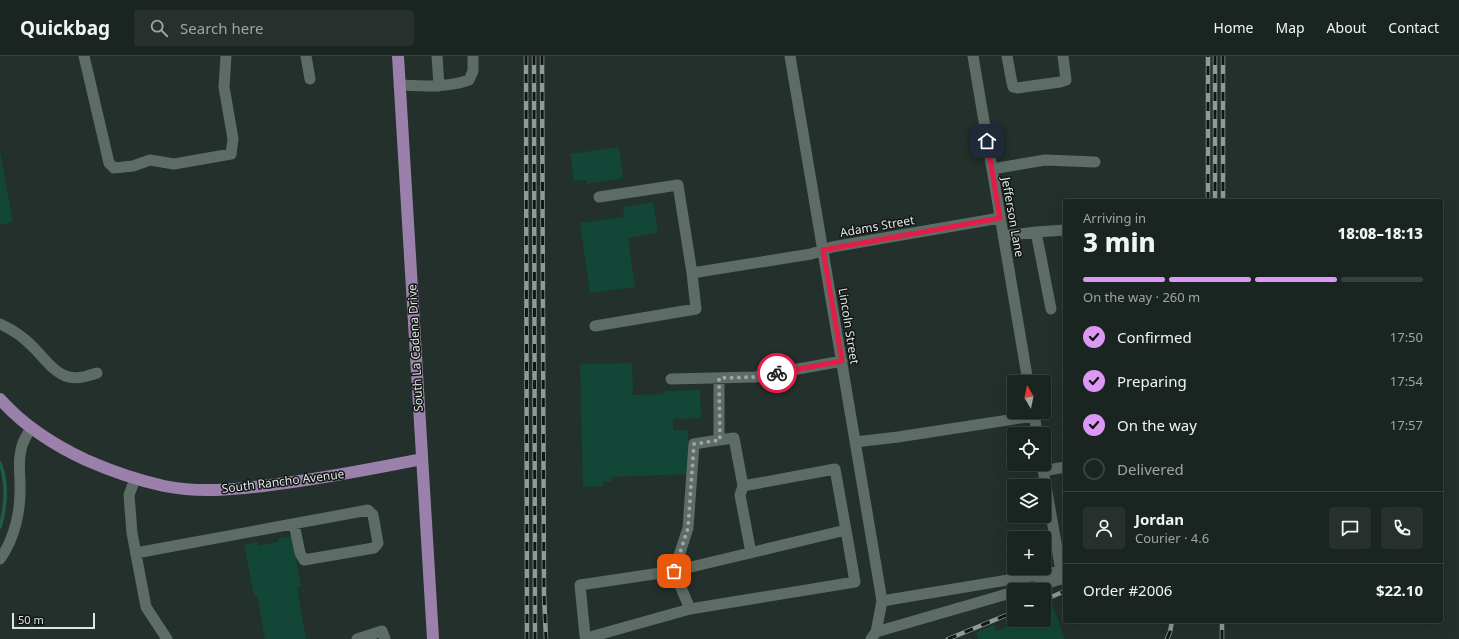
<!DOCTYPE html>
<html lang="en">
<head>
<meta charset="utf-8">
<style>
	body { margin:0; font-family:"Noto Sans",sans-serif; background:#27302d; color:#f1f3f6; height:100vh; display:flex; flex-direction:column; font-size:15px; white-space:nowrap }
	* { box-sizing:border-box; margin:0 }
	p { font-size:13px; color:#9fa4a5 }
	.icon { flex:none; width:22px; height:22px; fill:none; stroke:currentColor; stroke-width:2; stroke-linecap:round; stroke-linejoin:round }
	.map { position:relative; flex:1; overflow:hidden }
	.details { position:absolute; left:1063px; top:143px; width:380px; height:424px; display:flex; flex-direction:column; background:#1a2420; border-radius:4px; box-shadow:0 4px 16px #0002,0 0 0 1px #38413e }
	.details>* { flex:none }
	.needle { width:26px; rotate:351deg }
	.controls { position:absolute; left:1007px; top:319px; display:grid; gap:8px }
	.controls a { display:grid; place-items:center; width:44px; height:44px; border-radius:4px; background:#1a2420; box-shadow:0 4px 16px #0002,0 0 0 1px #38413e; font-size:20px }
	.scale { position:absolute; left:12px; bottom:10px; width:83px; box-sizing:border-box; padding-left:4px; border:2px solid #dee6e3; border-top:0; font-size:11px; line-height:14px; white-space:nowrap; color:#dee6e3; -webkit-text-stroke:3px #111614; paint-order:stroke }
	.pin { position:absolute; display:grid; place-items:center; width:34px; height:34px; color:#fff; margin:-17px; border-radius:8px; box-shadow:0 2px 6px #0006 }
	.courier { position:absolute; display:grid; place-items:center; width:40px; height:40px; margin:-20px; border:3px solid #e11d48; border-radius:50%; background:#fff; color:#222; box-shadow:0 1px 5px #0007 }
	.overview em { font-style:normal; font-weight:800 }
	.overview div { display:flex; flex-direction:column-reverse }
	.overview { display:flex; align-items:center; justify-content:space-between; height:68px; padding:0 20px }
	h1 { font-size:26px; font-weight:800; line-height:30px }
	.bar { display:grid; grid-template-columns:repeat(4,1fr); gap:6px 4px; align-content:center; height:48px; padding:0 20px }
	.bar i { height:5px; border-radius:3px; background:#38413e }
	.bar .active { background:#db99f5 }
	.bar p { grid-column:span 4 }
	.line { display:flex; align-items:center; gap:10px; padding:0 20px; border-top:1px solid #38413e }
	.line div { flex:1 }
	.round { display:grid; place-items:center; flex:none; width:42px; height:42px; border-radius:4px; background:#27302d }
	ol { padding:0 20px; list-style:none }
	li { display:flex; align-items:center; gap:12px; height:44px }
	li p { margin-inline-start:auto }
	li .icon { padding:4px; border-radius:50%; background:#db99f5; color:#111; stroke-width:4 }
	li:last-child { color:#9fa4a5 }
	li i { width:22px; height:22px; border:2px solid #38413e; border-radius:50% }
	header { display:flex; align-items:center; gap:24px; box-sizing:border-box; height:56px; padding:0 20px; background:#1a2420; border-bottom:1px solid #38413e }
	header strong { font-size:19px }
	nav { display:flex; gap:22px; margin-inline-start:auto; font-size:14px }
	.search { width:280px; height:36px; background:#27302d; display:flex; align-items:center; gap:10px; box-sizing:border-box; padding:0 14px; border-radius:4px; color:#9fa4a5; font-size:15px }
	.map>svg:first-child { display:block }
</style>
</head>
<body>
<header>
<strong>Quickbag</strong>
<div class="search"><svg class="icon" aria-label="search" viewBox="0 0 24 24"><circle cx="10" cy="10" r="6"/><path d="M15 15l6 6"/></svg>Search here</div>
<nav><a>Home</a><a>Map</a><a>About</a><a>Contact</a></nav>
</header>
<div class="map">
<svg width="1459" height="583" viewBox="0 0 1459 583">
	<rect width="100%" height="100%" fill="#23302b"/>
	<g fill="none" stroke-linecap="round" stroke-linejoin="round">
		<path stroke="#1a5f4a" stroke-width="3.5" d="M0,407C8,428 6,450 0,471"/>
	</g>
	<path fill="#124636" d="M619,91L623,122L587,128V124L574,125L570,98Z
		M0,95L13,166L0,169Z
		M653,146L658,177L628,182L635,231L590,237L580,167L624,161L623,151Z
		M632,307L633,339L663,338V335L700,334L701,362L673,363V374H688L689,418L611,421V426H603V430L583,431L580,308Z
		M292,480L301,531H297L306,583H265L257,540H254L244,489L258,486V490L278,486V483Z
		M1051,545L1065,583H978L976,576L994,569L996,575L1026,564H1044V548Z"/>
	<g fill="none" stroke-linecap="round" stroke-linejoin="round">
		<path stroke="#5e6c66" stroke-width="11" d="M84,0L109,107L114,112L133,110L150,104L174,108L231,98L233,83L224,31L226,0
			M306,0L310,23
			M437,0L439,30
			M790,0L882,545L876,576L871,583
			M973,0L1028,326
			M1007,0L1012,27L1013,31L1017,32L1060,26L1066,24L1063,0
			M399,29C423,30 446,32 469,24L473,15V0
			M992,113L1045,104L1095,106
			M599,141L678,129L692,217L811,198L832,191L1000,162
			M1036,176L1065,174
			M1003,180L1036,176L1051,253
			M0,268C11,273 22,280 31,289C42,299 54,318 69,321C79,323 88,320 97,317
			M595,270L696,253L692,217
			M671,323L755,321L842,305
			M1034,356L1037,378
			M719,384L734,382L743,430L835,413L846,474
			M855,386L898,381L1034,360
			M1043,415L1065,411
			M135,423L129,439L132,477L146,551L167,583
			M743,430L740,439L751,497
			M136,497L368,454L373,459L378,487L374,492L304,504L300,497L294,468
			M0,503C15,482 21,454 20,428C20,417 18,406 21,394C22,386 28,378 31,371
			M1024,534L1065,522
			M882,545L1061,515L1042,408
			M690,553L855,526L846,474L674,515L690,553L590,581L585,580L580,529L674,515L688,472L694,388L719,384V322
			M876,576L1014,536
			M357,583L382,575L385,583"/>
		<path stroke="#9b80ab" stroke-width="12" d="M398,0L433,583
			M0,343C23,369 54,389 86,404C111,415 137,424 164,430C199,437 234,434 270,429C321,423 371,413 422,403"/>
		<g stroke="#909a97" stroke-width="4.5">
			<path id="rail" d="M526,0L527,583
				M534,0L535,583
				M542,0L544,538L546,583
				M1215,0V145
				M1223,0V145
				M1208,145V0
				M1044,544L1065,535
				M948,583L1014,556
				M1167,583L1170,576L1172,565
				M1222,583V565"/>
		</g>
		<use href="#rail" stroke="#111614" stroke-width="3" stroke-dasharray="9" stroke-linecap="butt"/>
	</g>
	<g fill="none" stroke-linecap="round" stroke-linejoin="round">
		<path stroke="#9da6a3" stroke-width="4" stroke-dasharray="0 7.2" d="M674,515L688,472L694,388L720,384L719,322L755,321L777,317"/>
		<path stroke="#e11d48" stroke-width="5" d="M777,317L842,305L823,194L1000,162L987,85"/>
	</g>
	<g text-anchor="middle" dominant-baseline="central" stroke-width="3" stroke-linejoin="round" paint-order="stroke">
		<g font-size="12" fill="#dee6e3" stroke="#111614">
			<text transform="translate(1013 161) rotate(80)">Jefferson Lane</text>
			<text transform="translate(877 170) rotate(-10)">Adams Street</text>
			<text transform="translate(849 270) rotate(81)">Lincoln Street</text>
			<text transform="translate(415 292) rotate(-93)">South La Cadena Drive</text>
			<text transform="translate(283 425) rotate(-7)">South Rancho Avenue</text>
		</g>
	</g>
</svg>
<div class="controls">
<a><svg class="needle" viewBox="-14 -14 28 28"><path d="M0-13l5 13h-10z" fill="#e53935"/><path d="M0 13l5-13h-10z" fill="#9fa4a5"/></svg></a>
<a><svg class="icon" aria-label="locate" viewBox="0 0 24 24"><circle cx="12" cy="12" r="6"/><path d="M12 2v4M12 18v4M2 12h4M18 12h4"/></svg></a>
<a><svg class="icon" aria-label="layers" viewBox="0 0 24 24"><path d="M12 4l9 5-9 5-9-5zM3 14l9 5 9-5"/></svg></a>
<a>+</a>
<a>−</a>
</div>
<div class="scale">50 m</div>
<div class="pin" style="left:674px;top:515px;background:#ea580c"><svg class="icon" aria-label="bag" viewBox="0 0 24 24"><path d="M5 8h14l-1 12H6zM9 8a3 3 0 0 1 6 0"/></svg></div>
<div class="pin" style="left:987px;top:85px;background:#1f2937"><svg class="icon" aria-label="home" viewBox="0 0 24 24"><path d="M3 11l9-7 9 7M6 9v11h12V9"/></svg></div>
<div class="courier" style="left:777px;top:317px"><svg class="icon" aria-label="bike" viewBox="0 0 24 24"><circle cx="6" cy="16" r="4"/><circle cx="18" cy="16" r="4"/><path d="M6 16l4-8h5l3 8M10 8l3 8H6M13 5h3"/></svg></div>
<section class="details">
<div class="overview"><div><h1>3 min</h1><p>Arriving in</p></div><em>18:08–18:13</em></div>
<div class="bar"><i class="active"></i><i class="active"></i><i class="active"></i><i></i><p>On the way · 260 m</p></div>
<ol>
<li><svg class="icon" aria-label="check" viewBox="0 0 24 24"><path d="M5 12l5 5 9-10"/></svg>Confirmed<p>17:50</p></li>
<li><svg class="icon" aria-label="check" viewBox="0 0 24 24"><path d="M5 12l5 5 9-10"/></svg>Preparing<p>17:54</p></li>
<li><svg class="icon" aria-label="check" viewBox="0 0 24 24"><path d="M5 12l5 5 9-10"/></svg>On the way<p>17:57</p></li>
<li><i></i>Delivered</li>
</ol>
<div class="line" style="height:72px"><a class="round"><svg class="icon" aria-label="person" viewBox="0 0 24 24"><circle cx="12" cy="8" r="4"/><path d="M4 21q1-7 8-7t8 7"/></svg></a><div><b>Jordan</b><p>Courier · 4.6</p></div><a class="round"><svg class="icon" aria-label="chat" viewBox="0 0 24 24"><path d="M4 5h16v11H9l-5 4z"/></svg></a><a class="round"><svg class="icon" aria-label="phone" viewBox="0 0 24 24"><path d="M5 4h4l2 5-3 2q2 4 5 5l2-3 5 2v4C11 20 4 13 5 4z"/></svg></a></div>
<div class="line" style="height:52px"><div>Order #2006</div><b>$22.10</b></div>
</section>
</div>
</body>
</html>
